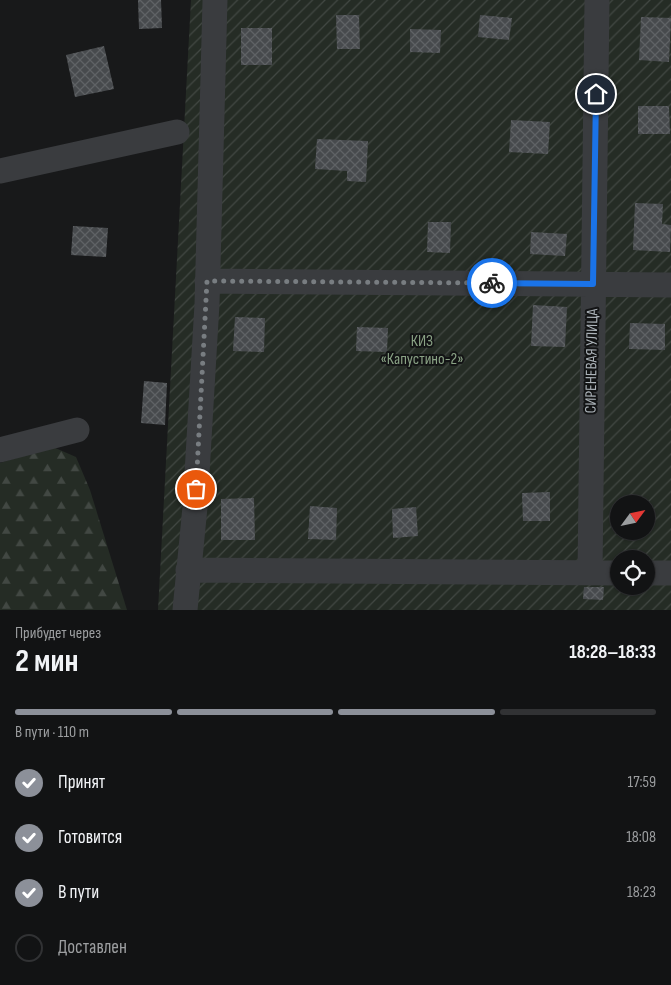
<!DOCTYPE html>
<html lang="ru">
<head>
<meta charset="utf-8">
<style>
	body { margin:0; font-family:"Sofia Sans Condensed",sans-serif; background:#1b1c1d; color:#f1f3f6; height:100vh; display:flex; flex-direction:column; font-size:19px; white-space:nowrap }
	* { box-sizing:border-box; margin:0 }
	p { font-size:16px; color:#9c9ea0 }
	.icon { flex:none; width:28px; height:28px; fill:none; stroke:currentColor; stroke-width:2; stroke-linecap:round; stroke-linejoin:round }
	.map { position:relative; height:610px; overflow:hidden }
	.side { display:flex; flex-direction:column; background:#121314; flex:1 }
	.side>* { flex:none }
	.needle { width:32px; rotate:57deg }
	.tools { position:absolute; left:610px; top:495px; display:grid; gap:10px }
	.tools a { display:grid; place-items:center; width:45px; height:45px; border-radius:50%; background:#121314; box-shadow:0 1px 4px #0004,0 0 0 1px #313234; font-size:25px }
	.pin { position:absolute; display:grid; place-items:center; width:42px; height:42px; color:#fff; margin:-21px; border:2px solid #fff; border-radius:50%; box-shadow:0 1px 5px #0007 }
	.courier { position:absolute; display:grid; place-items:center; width:50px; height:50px; margin:-25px; border:4px solid #1a73e8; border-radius:50%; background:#fff; color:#222; box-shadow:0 1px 6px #0007 }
	.head em { font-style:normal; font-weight:700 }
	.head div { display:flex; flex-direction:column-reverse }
	.head { display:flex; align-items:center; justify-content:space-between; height:85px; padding:0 15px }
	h1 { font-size:32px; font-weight:700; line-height:38px }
	.bar { display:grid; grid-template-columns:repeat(4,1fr); gap:8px 5px; align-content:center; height:60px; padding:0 15px }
	.bar i { height:6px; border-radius:4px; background:#313234 }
	.bar .selected { background:#8c9099 }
	.bar p { grid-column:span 4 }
	ol { padding:0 15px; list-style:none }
	li { display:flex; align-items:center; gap:15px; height:55px }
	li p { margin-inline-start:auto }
	li .icon { padding:5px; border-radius:50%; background:#8c9099; color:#fff; stroke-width:4 }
	li:last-child { color:#9c9ea0 }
	li i { width:28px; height:28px; border:2px solid #313234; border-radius:50% }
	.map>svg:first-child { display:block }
</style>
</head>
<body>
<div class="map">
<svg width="671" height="610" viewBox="0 0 671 610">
	<defs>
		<pattern id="forest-firs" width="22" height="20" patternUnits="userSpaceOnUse" patternTransform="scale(1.25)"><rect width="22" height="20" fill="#252c25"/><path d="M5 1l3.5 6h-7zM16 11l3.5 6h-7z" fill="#424843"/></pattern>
		<pattern id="garden-furrows" width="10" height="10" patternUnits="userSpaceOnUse" patternTransform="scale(1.25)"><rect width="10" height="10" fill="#252c25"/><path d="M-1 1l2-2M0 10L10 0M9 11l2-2" fill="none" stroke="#424843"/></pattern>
		<pattern id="building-cross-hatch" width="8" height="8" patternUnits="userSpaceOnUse" patternTransform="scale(1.25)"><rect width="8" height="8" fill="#474a4d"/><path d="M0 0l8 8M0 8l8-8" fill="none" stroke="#5f6265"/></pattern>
	</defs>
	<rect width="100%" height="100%" fill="#18191a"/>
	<path fill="url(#forest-firs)" d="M53,447L76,457L90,490L127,610H0V463Z"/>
	<path fill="url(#garden-furrows)" fill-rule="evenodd" d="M191,0H671V610H158ZM619,504H646V531H619ZM619,559H646V586H619Z"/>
	<path fill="url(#building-cross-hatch)" d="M138,0H161L162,28L139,29Z
		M336,15H359L360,49H337Z
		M480,15L512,18L509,40L478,37Z
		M641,17L671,18L669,62L639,60Z
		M241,28H272V65H241Z
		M410,29L441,30L440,53L410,52Z
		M104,46L114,89L75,97L66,55Z
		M638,106H669L670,134H638Z
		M511,120L550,122L548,154L509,152Z
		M317,139L368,141L366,182L347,181V171L315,169Z
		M635,203L663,204L662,224L671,225L670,252L633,250Z
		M428,222H451L450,253L427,252Z
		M73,226L108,228L106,257L71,255Z
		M531,232L567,234L565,256L530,254Z
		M533,305L567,307L565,347L531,346Z
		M235,317L265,318L264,352L233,351Z
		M630,323L665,324V350L629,349Z
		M357,327L388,328L387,352L356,351Z
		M144,381L167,383L165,425L141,423Z
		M550,492V521H523L522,493Z
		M254,498L255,540H221V499Z
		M310,506L337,508L336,540L308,539Z
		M416,507L418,536L393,538L392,509Z
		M584,587H604L603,600L583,599Z"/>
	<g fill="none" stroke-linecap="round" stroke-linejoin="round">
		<path stroke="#3a3c3f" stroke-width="25" d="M0,171L177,132
			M207,281L671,285
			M0,450L77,430
			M188,570L619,573
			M590,573L597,0
			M646,573H671
			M185,610L195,507L207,304L215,0"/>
	</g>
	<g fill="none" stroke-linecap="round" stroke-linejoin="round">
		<path stroke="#787d81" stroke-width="5" stroke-dasharray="0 9" d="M196,489L207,281L492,283"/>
		<path stroke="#1a73e8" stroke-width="6" d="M492,283L593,284L596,94"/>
	</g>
	<g text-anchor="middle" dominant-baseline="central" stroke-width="4" stroke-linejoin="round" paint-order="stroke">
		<g font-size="16" fill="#8aa285" stroke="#131415">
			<text x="422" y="341">КИЗ<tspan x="422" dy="18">«Капустино-2»</tspan></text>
		</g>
		<g font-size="16" fill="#acb3b9" stroke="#131415">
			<text transform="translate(592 361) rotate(-89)">СИРЕНЕВАЯ УЛИЦА</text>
		</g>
	</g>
</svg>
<div class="tools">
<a><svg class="needle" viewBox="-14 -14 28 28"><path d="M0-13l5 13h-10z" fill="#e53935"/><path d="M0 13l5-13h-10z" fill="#9c9ea0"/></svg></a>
<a><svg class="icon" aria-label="locate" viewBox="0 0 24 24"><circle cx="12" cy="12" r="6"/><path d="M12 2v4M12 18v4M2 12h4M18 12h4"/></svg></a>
</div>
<div class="pin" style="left:196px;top:489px;background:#ea580c"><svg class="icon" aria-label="bag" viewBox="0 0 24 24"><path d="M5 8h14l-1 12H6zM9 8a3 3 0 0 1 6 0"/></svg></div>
<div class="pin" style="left:596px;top:94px;background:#1f2937"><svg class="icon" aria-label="home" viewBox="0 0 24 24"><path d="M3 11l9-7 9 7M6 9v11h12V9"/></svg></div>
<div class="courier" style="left:492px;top:283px"><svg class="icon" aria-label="bike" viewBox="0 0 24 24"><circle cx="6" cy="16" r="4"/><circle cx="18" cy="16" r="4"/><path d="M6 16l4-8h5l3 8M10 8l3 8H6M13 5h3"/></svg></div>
</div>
<section class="side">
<div class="head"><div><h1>2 мин</h1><p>Прибудет через</p></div><em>18:28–18:33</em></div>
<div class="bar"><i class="selected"></i><i class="selected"></i><i class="selected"></i><i></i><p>В пути · 110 m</p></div>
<ol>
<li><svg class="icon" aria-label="check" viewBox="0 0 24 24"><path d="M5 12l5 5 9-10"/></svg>Принят<p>17:59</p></li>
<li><svg class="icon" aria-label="check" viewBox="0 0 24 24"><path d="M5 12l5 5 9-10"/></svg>Готовится<p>18:08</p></li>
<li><svg class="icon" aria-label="check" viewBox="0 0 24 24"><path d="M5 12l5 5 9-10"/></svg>В пути<p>18:23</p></li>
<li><i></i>Доставлен</li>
</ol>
</section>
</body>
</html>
